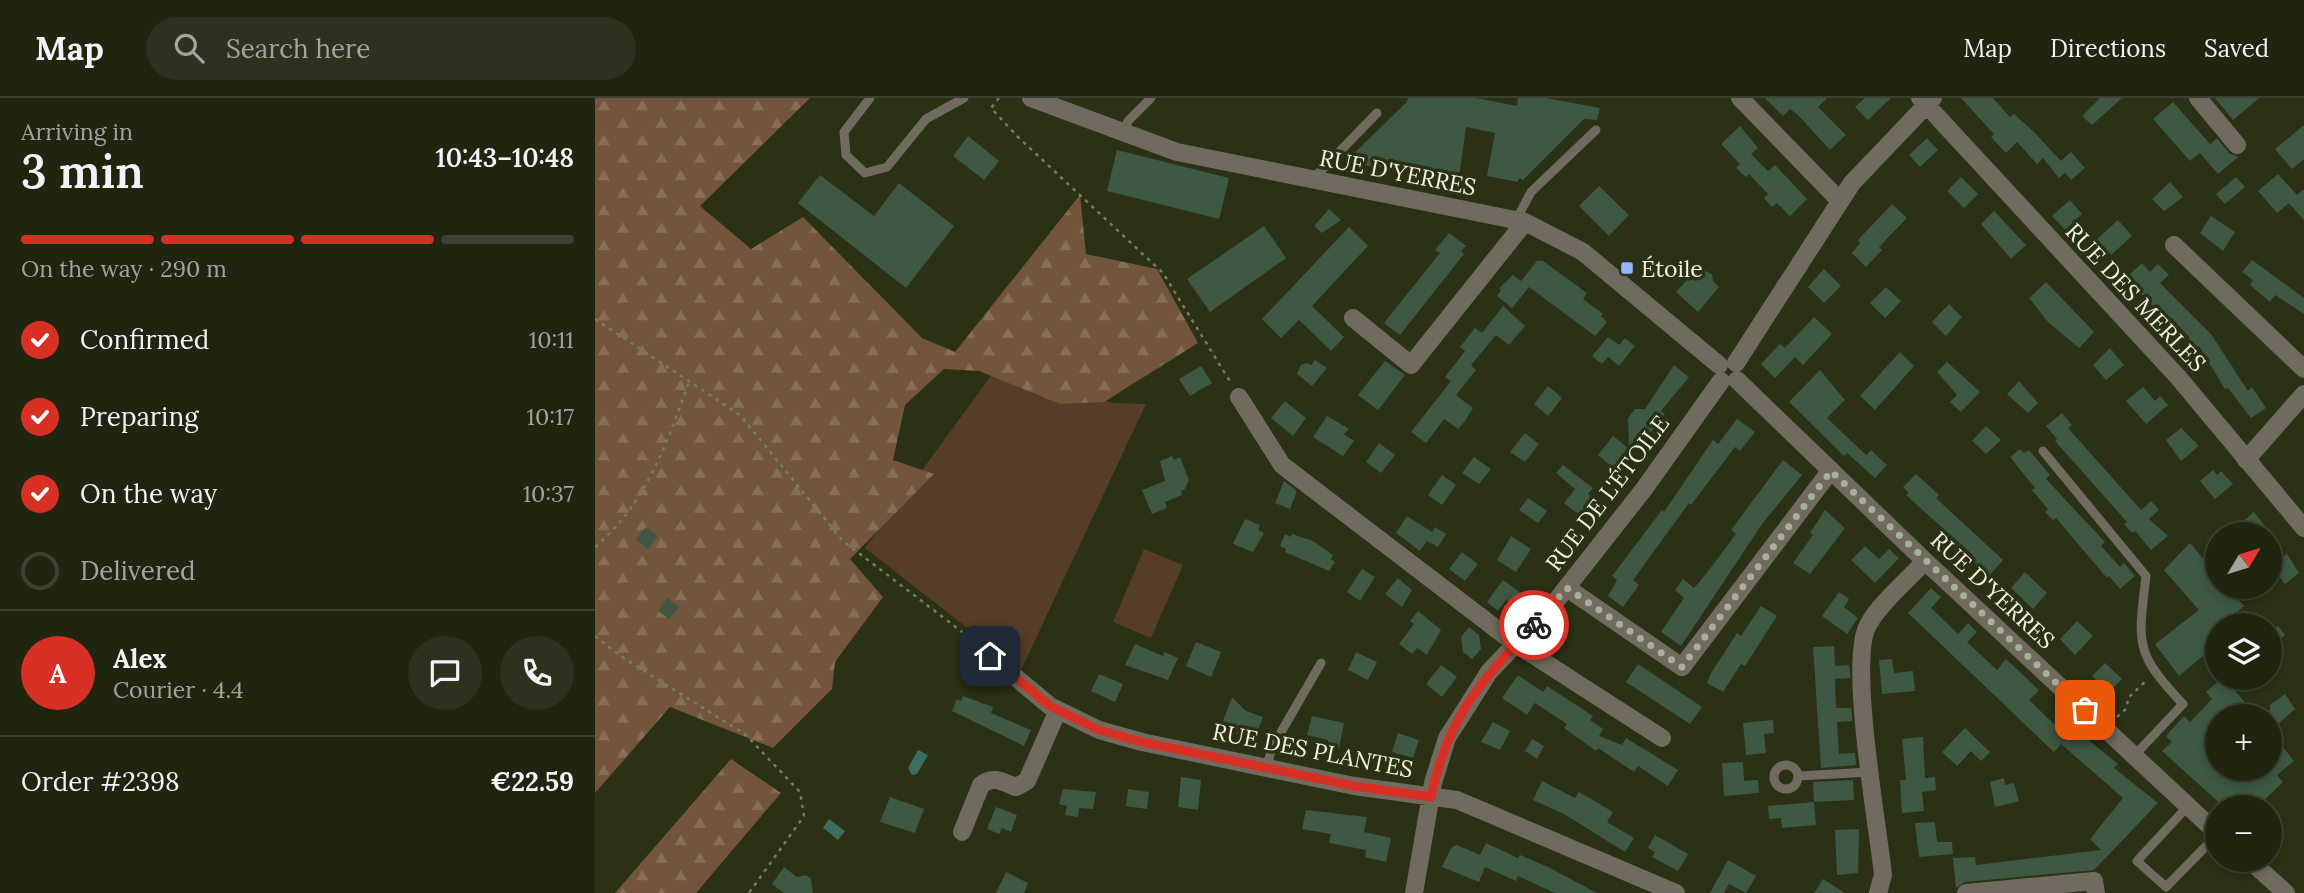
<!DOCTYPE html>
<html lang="en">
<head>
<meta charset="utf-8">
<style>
	body { margin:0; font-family:Lora,serif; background:#2d311e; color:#f1f3f6; height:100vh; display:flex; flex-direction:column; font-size:26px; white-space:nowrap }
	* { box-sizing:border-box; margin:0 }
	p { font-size:23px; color:#a2a59f }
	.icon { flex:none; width:38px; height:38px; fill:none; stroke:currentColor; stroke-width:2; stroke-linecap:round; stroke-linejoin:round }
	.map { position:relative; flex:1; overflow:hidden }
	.drawer { display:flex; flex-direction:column; background:#202510; width:595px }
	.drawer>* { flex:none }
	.needle { width:46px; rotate:52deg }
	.buttons { position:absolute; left:1610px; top:424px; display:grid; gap:14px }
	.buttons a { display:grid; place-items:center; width:77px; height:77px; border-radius:50%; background:#202510; box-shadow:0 4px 10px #0003,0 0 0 2px #3d4230; font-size:35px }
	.pin { position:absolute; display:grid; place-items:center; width:60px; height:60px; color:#fff; margin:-30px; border-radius:14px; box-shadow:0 4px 10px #0006 }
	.courier { position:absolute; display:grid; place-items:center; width:70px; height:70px; margin:-35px; border:5px solid #d93025; border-radius:50%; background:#fff; color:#222; box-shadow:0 2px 9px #0007 }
	.summary em { font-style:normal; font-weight:600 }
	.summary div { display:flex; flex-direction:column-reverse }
	.summary { display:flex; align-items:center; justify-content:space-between; height:119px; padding:0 21px }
	h1 { font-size:46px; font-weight:600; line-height:52px }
	.bar { display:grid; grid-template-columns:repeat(4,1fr); gap:10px 7px; align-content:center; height:84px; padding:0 21px }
	.bar i { height:9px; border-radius:5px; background:#3d4230 }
	.bar .current { background:#d93025 }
	.bar p { grid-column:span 4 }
	.line { display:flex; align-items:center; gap:18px; padding:0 21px; border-top:2px solid #3d4230 }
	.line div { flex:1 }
	.round { display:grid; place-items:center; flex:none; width:74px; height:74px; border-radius:37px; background:#2d311e }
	ol { padding:0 21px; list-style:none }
	li { display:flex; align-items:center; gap:21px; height:77px }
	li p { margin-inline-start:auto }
	li .icon { padding:7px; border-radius:50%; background:#d93025; color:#fff; stroke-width:4 }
	li:last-child { color:#a2a59f }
	li i { width:38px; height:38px; border:4px solid #3d4230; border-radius:50% }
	header { display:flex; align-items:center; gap:42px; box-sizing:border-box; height:98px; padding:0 35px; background:#202510; border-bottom:2px solid #3d4230 }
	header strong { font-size:33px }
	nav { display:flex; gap:38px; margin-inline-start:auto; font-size:24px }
	.search { width:490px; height:63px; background:#2d311e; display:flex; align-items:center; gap:18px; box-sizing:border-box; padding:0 24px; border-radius:38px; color:#a2a59f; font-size:26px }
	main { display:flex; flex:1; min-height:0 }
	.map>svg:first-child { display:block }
</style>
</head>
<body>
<header>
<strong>Map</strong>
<div class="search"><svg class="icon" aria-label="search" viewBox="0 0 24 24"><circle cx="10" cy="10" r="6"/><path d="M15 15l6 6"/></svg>Search here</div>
<nav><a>Map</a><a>Directions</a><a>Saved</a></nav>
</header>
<main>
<section class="drawer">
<div class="summary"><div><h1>3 min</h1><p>Arriving in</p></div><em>10:43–10:48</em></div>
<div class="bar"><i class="current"></i><i class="current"></i><i class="current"></i><i></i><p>On the way · 290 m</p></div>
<ol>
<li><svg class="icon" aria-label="check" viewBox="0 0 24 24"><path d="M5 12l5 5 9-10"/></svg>Confirmed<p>10:11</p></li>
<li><svg class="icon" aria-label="check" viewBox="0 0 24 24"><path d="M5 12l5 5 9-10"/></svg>Preparing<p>10:17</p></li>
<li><svg class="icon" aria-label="check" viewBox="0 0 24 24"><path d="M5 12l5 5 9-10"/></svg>On the way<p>10:37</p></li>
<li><i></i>Delivered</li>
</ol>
<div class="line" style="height:126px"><b class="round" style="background:#d93025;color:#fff">A</b><div><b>Alex</b><p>Courier · 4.4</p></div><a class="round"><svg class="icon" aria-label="chat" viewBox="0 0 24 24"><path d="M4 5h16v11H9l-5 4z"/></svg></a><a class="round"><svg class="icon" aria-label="phone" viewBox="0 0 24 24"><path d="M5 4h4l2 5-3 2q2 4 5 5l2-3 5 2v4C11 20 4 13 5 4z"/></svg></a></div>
<div class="line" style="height:91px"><div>Order #2398</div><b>€22.59</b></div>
</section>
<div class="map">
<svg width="1709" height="795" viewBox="0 0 1709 795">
	<defs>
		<pattern id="forest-firs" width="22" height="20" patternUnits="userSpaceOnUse" patternTransform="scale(1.75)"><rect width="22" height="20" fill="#72553b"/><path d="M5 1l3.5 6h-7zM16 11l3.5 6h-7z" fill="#866e57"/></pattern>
	</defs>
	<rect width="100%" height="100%" fill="#2a3115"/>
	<path fill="#553d28" d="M406,264L518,305L551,306L426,572L270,450Z
		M549,451L588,467L556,540L518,524Z"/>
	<path fill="url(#forest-firs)" d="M0,0H215L105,108L156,151L208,119L327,240L360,254L485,97L491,156L562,171L603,245L509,304L465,306L384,273L349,271L310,307L298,362L339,376L255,461L288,499L240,564L237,591L178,650L75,609L0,695Z
		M136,661L186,695L101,795H20Z"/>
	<path fill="#3d6c61" d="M323,652L333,657L322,676L317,677L313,670Z
		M234,721L250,733L243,742L228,730Z"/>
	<path fill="#3e5843" d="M813,0H881L922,8L923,0H951L1005,10L1002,22L989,21L928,82L925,80L922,84L892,78L900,35L871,29L863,86L836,81V78L750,64L812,4Z
		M1170,0H1232L1223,9L1251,37L1235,52L1203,17L1195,11L1188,18Z
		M1270,0H1296L1273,22L1260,9Z
		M1366,0H1398L1415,19L1419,16L1439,34L1466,63L1476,54L1490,70L1476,82L1470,75L1464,80L1448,60L1442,66L1422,44L1411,55L1396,39L1399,36Z
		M1505,0H1527L1497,27L1487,18Z
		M1620,0H1664L1638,22Z
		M1578,4L1615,46L1622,40L1634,55L1643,59L1623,76L1605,55L1595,63L1558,21Z
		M1709,27V61L1697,71L1680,51Z
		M1145,28L1163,50L1156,56L1173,73L1180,67L1212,101L1195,118L1182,105L1177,109L1169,100L1173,96L1154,76L1151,79L1141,70L1145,66L1126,46Z
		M373,38L404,63L389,82L358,58Z
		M1332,40L1343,52L1325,69L1314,57Z
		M522,52L634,80L624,121L512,93Z
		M1683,76L1702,97L1709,91V122L1694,105L1682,115L1663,93Z
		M225,77L279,118L304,85L359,128L311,190L203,105Z
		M1366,79L1383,96L1369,110L1352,93Z
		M1641,79L1650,89L1630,106L1621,96Z
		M1575,84L1588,99L1569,113L1557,101Z
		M1004,88L1034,117L1014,138L984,108Z
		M1475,102L1487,116L1470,132L1457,118Z
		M1297,106L1312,120L1284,149L1287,152L1271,169L1257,155L1265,145L1263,142Z
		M734,111L746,122L727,135L719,128Z
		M1399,113L1431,147L1416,161L1386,126Z
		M1616,118L1640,134L1628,153L1605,135Z
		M1523,122L1537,138L1516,157L1502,141Z
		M669,128L691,160L615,214L592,181Z
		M754,129L773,148L717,208L749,239L736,253L704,222L686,240L667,221Z
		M854,135L871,148L866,153L869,156L805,237L789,225L845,155L840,152Z
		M1657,162L1709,200V216L1680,197L1675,204L1655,187L1658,182L1647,174Z
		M942,163H948L992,195L988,201L1008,216L1006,218L1012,224L1000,238L926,183Z
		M1547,165L1555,174L1563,166L1574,177L1565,185L1616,236L1653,293L1657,289L1671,310L1656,320L1633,290L1630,291L1604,248L1599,252L1592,243L1595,240L1576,219L1572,223L1531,180Z
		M1103,170L1117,176L1118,183L1124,189L1103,214L1081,194Z
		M1229,171L1246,188L1229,205L1213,189Z
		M918,177L934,189L917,210L902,198L906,192L904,190Z
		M1451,184L1499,234L1484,250L1453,224L1434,200Z
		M1291,189L1306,203L1290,220L1275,205Z
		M1354,206L1367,219L1351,238L1337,224Z
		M908,208L930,228L914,247L901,237L876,267L881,272L861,297L878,310L870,323L863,331L849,321L831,345L816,334L856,283L850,279L870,253L865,249L880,230L887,235Z
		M1219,219L1237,236L1208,267L1200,259L1180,280L1166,266L1185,246L1190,250Z
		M1013,239L1024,247L1030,240L1040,248L1024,268L1013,259L1007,266L997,258Z
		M1515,250L1529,267L1511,282L1498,267Z
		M1305,254L1319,268L1280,312L1265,298Z
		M720,262L732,270L717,288L702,276L706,267L712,265L716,267Z
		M790,263L810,277L783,312L763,297Z
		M1352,264L1385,294L1366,314L1355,304L1362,297L1342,274Z
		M1079,267L1094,279L1066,313L1070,316L1053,338L1047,333L1034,350L1033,320L1040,311H1050Z
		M606,268L617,285L595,298L584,281Z
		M1225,272L1250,302L1232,320L1271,357L1276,352L1292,367L1280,380L1252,355L1249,358L1194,304Z
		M1424,283L1443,305L1433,315L1412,296Z
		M953,288L967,300L953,318L939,306Z
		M1548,289L1560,303L1565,298L1573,307L1551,326L1531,303Z
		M690,303L711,320L698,338L676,320Z
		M1467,315L1477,327L1473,330L1546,412L1556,403L1564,412L1554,421L1573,438L1556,452L1540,433L1537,435L1529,426L1532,424L1460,343L1462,341L1451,328Z
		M732,318L754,331L749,336L759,343L748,358L718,339Z
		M1142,321L1160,334L1145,353L1140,349L1096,407L1094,405L1038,482L1044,487L1028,509L1013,498L1022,482L1017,478L1067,412L1069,414L1118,342L1123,346Z
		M1391,328L1406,342L1391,356L1377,343Z
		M1586,330L1604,348L1586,363L1571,342Z
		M930,335L944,346L930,364L915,354Z
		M1018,338L1033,350L1018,370L1003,357Z
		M784,345L800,357L786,375L771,364Z
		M1425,351L1429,355L1434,352L1455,377L1451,381L1510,444L1506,448L1525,469L1529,465L1540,478L1525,491L1514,478L1512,480L1461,420L1458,422L1450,414L1453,411L1437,392L1440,390L1415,359Z
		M577,358L579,362L585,359L594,382L590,391L586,393L587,397L570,404L572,410L557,416L547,392L570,383L565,363Z
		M879,359L896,371L884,386L867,375Z
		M1188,362L1207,377L1167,426L1086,548L1066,534L1089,500L1080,492L1088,481L1099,490L1111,476L1141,436L1136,432Z
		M968,367L998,390L993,396L999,401L986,418L969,405L980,391L961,375Z
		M1618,372L1622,377L1626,373L1638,386L1620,401L1605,383Z
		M1321,376L1344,397L1341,400L1408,462L1394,478L1375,460L1378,457L1311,397L1314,395L1308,389Z
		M847,377L861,387L847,407L833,397Z
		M689,383L702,393L695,411L680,405Z
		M933,400L952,413L943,425L924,412Z
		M1230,412L1250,430L1215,476L1198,465L1218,437L1215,435Z
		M1659,414L1676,436H1653L1645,426Z
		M812,418L837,434L840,429L851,436L843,449L832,443L837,435L825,453L801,435Z
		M650,421L665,427L663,432L669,435L658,454L638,446Z
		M51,429L63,438L53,451L41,441Z
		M690,436L696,439L697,436L718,443L738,457L736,461L740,464L734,473L690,454L691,451L685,448Z
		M916,438L936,451L921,474L902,462Z
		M1595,445L1622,477V488H1632L1649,508L1627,527H1622V546L1584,578L1560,546L1604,512L1569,472Z
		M1270,448L1284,461L1294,451L1304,460L1280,485L1256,462Z
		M867,454L883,466L870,483L854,471Z
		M1692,456L1704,475L1690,486L1676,468Z
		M767,471L780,479L765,503L752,494Z
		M1430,474L1452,495L1438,511L1416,490Z
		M803,480L817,492L807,509L790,496Z
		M908,482L934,501L926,512L911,502L903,513L892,504Z
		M1336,490L1346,499L1336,510L1363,536L1373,525L1382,534L1372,544L1402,572L1411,561L1444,592L1434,602L1463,630L1473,619L1483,628L1480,631L1523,666L1519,670L1563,705L1499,772L1370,784L1361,790L1358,760L1380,759L1381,767L1506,752L1495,741L1528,700L1466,646L1459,654L1313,515Z
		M1244,494L1254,501L1249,509L1263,520L1252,536L1227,518Z
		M72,500L84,509L74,521L63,513Z
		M1166,508L1182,518L1150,568L1146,566L1128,594L1112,585L1116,575L1142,535L1146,538Z
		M823,513L846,532L832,557L822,550L817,556L804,546L819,526L815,523Z
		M1482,523L1498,538L1480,557L1465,541Z
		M1683,528L1690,537L1675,549V535Z
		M874,529L884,537L886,551L877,561L868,554L866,539Z
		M601,544L626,554L616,579L591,568Z
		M540,546L568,558L569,554L583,560L573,582L530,567Z
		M1239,548L1240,568L1254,567L1255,575V580L1240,581L1241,610H1256L1257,617V623L1242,624L1244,656L1260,655L1261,667L1226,670L1218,549Z
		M761,554L782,564L773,582L753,572Z
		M1297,561L1299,575L1318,573L1320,593L1287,596L1284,562Z
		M1510,565L1527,581L1514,594L1497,578Z
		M1043,566L1107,609L1095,626L1031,584Z
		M846,567L862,579L847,599L831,586Z
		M504,576L528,586L520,604L496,593Z
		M923,577L948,594L952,588L998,618L995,622L1008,631L1004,638L1027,647L1031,640L1083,672L1073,688L1043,668L1039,674L1003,650L1001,653L969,630L972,626L940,605L932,617L907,600Z
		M1628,579L1662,618H1622V670H1675V633L1699,663L1682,677L1688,684L1662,709H1629L1567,653L1577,644L1571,638L1589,618L1595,624L1617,601L1611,594Z
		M1690,596L1700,611L1675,633V607Z
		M368,598L398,609L396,615L436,632L429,648L357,613L362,601L366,603Z
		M637,599L651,613L668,619L659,643L641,636L644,629L628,623Z
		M717,618L749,625L744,650L733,648V642L712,637Z
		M1178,622L1179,635L1169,636L1171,655L1151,657L1148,625Z
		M898,624L915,633L905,652L886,644Z
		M1370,630L1395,654L1386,663L1376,653L1362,668L1347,654Z
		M803,635L824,642L818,660L797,654Z
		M1328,639L1330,680L1340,679L1341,692L1327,694L1329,713L1307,715L1305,682H1311L1307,641Z
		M937,641L949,648L942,661L930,653Z
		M1148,664L1149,683L1163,682L1164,695L1129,698L1127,665Z
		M586,679L606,682L603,712L583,709Z
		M1409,680L1410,687L1419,685L1424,703L1400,709L1395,684Z
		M1258,682L1259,702L1219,704L1218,684Z
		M947,683L980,700L984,694L1018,714L1012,724L1039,740L1030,754L969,716L938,702Z
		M468,691L501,694L498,711L484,710L483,719L470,717L472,708L464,706Z
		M533,691L554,694L552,711L531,708Z
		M295,699L329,711L320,735L285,724Z
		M1219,704L1221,727L1187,730L1186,720L1174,721L1173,708Z
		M401,709L422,717L416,734L407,730L404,736L392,731Z
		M711,712L772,719L769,734L796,740L791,764L770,759L771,752L734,745L736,736L707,731Z
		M1340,724L1342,744H1357L1358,756L1324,759L1320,725Z
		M1264,731L1263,775L1242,777L1240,732Z
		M1060,737L1093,756L1083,773L1057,759L1060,754L1053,750Z
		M891,745L923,760L925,757L953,769L1002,795H960L923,778L921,783L890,769L884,784L847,769L856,750L862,747L885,757Z
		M1133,762L1161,778L1151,795L1134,786L1129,795H1115Z
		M189,769L202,779L211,777L216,781L218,795H189L177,786Z
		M411,774L433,785L429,795H401Z
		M1228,781L1250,795H1219Z"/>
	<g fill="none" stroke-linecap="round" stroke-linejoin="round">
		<path stroke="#767c65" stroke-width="2.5" stroke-dasharray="3.5 5" stroke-linecap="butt" d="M404,0L396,10L423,39L568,175L636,285
			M0,221L145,317L248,443L383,546
			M0,449C51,406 72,345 94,284
			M0,538L24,557L151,637L205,694L209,718L154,795
			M1522,619L1532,610L1533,600L1552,582"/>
		<path stroke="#706b5e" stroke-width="9" d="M275,0L249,34L251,57L270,75L292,69L331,21L369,0
			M530,35L533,23L556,0
			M719,80L782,15
			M921,122L936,94L1001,32
			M1448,353L1551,478C1543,546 1539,554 1588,606L1539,658
			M1179 679a12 12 0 1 1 24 0a12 12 0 1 1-24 0Z
			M671,670L678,648L726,565
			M1203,678L1275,674
			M1593,708L1542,763L1571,789L1622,737"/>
		<path stroke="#706b5e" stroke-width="18" d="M436,0L582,54L930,124L988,154L1124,267
			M1145,0L1245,103
			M1325,0L1583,279L1709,430
			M1603,0L1642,47
			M1579,147L1709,271
			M758,220L816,267L930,124
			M1141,265L1257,85L1338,0
			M1142,282L1330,463L1622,735
			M644,299L687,367L921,546L1067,640
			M1651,362L1709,296
			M972,490L1087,569L1236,372
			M395,558L455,608L504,632L547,644L759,688L862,702L1081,795
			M367,734L386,687C398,677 408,684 421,689L432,683L463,612
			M1653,761L1691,795
			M819,795L838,685L852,640L894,574L961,503L1049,391L1126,283
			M1283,795L1288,777C1283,728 1253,563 1273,527C1286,504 1312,483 1330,463
			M1371,795L1499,783L1501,795"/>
	</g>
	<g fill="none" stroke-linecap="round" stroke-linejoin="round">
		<path stroke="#a9af9a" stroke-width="7" stroke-dasharray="0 12.6" d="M939,527L972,490L1087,569L1236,373L1490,612"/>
		<path stroke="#d93025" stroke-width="9" d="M395,558L455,608L504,632L547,644L759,688L836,699C853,618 885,585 939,527"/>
	</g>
	<rect fill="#95b7fd" stroke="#2a3115" stroke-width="2.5" x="1025" y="163" width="14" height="14" rx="3.5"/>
	<g text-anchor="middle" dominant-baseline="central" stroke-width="7" stroke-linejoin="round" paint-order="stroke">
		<g font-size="23" fill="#eef3e2" stroke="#2a3115">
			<text transform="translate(803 74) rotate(11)">RUE D'YERRES</text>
			<text transform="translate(1541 199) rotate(47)">RUE DES MERLES</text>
			<text transform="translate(1012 395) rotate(-53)">RUE DE L'ÉTOILE</text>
			<text transform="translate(1398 492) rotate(43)">RUE D'YERRES</text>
			<text transform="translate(718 652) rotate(11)">RUE DES PLANTES</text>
		</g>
		<g font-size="23" fill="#eef3e2" stroke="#2a3115" text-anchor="start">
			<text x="1046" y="170">Étoile</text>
		</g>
	</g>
</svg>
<div class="buttons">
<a><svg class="needle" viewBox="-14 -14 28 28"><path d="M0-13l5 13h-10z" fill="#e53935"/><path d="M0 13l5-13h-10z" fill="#a2a59f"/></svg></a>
<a><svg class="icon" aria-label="layers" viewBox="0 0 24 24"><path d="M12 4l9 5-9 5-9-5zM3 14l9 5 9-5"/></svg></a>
<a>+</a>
<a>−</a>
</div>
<div class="pin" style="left:1490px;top:612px;background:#ea580c"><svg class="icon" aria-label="bag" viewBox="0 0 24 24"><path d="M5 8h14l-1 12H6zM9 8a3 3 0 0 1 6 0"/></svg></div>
<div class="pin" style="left:395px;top:558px;background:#1f2937"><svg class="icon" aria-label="home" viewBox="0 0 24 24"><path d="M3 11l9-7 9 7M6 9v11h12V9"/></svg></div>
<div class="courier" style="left:939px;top:527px"><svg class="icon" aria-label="bike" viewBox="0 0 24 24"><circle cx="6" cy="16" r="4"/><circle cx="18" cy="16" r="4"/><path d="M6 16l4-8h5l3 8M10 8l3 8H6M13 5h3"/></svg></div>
</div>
</main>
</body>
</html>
